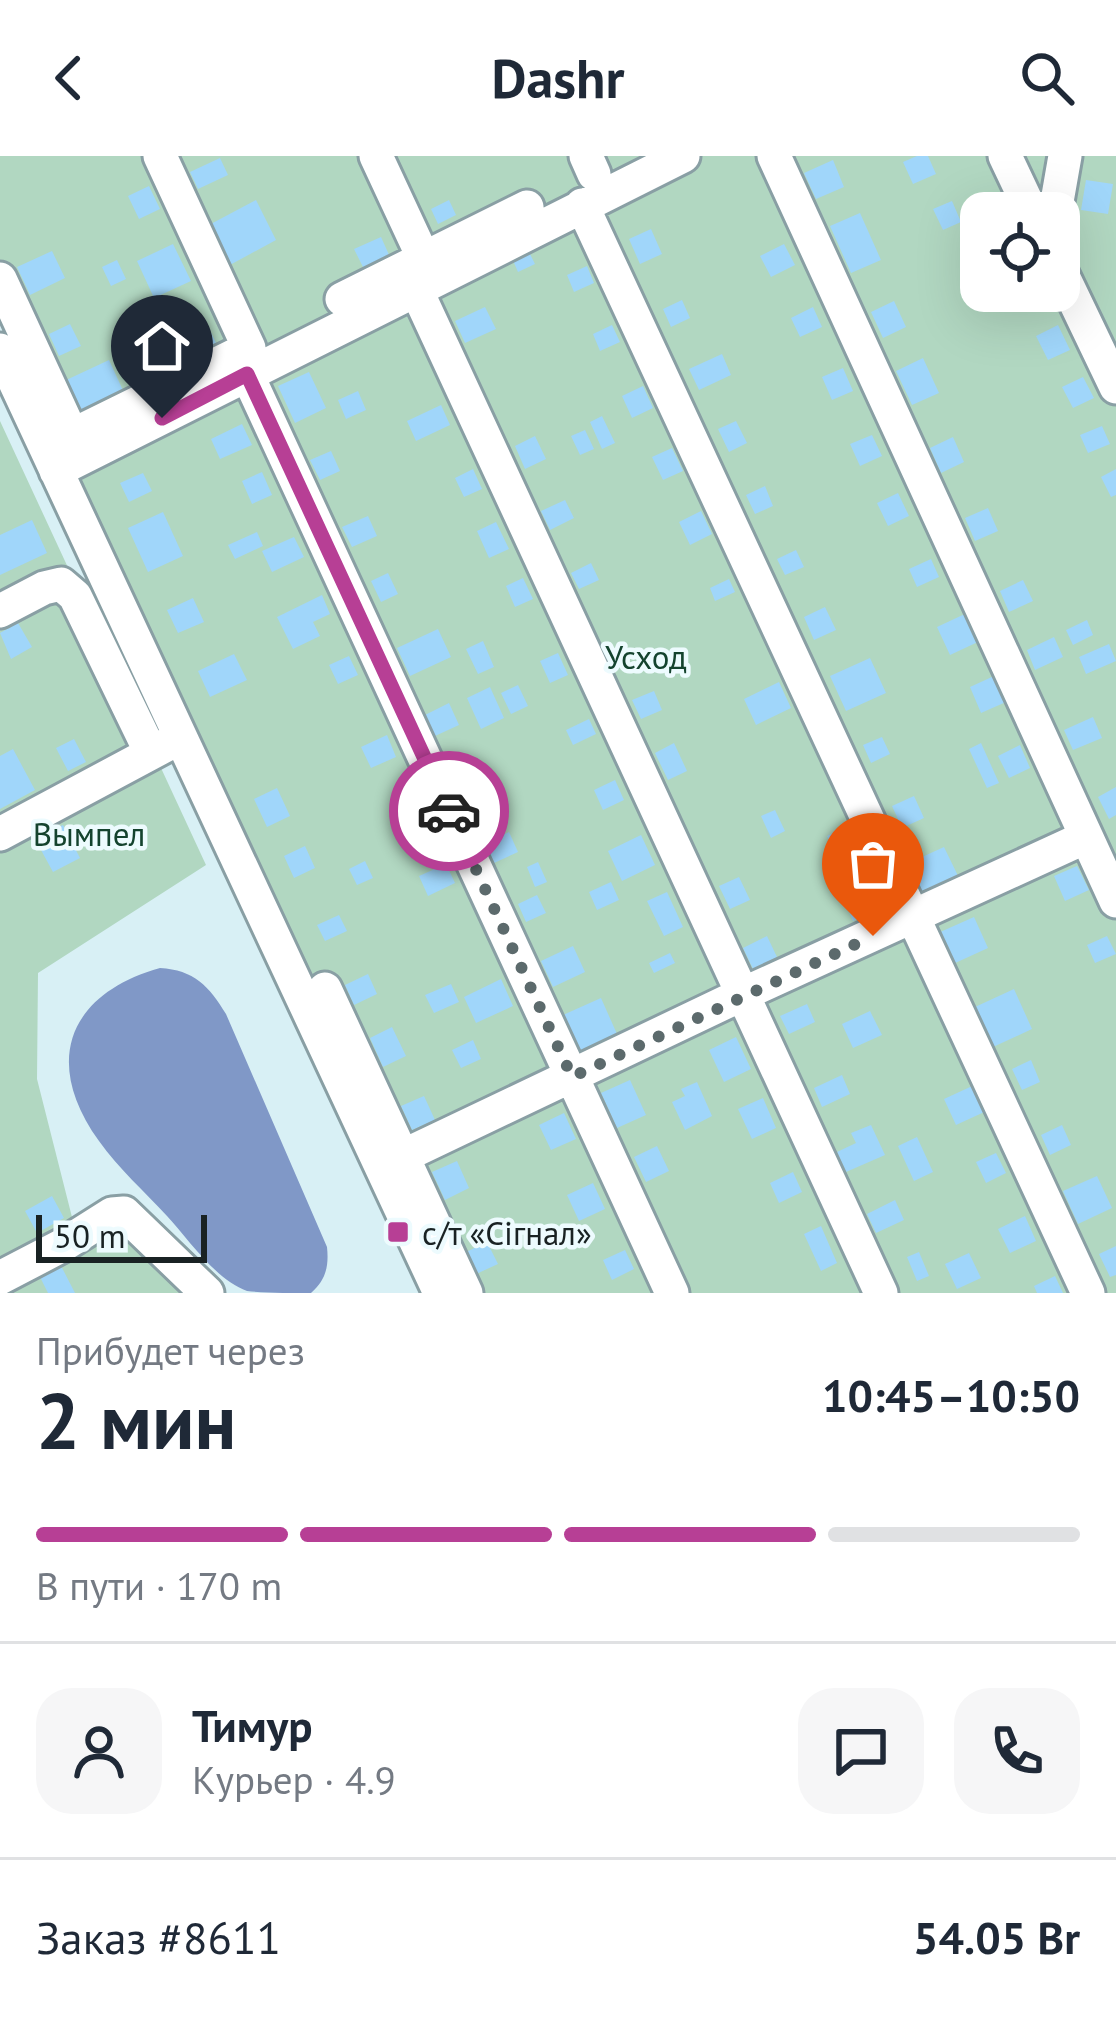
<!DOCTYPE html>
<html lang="ru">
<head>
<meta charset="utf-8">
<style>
	body { margin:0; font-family:"PT Sans",sans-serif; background:#f6f6f7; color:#1f2937; height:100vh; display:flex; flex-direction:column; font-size:45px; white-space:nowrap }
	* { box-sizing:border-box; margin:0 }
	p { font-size:39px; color:#747a83 }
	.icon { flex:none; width:66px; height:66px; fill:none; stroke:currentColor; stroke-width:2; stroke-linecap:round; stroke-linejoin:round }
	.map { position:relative; height:1137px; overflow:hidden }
	.side { display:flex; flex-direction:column; background:#fff; flex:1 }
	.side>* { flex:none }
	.buttons { position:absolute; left:960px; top:36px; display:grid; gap:24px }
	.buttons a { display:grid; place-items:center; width:120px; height:120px; border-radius:24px; background:#fff; box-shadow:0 12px 48px #0002; font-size:60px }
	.scale { position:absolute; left:36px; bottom:30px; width:171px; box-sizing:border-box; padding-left:12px; border:6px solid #192223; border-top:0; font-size:33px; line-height:42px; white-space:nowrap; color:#192223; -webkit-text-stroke:9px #edfbfe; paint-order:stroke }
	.pin { position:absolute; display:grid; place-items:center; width:102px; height:102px; color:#fff; margin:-123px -51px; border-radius:50% 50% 50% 0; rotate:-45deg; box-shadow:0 0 12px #0007 }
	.pin .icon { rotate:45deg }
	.courier { position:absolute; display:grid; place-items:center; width:120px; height:120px; margin:-60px; border:9px solid #b73f95; border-radius:50%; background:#fff; color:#222; box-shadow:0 3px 15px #0007 }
	.headline em { font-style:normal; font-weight:700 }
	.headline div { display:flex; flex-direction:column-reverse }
	.headline { display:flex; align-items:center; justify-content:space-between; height:204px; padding:0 36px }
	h1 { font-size:78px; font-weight:700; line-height:90px }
	.bar { display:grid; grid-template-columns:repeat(4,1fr); gap:18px 12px; align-content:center; height:144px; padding:0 36px }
	.bar i { height:15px; border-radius:9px; background:#e0e1e3 }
	.bar .on { background:#b73f95 }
	.bar p { grid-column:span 4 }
	.line { display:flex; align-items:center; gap:30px; padding:0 36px; border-top:3px solid #e0e1e3 }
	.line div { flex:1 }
	.round { display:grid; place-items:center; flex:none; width:126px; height:126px; border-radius:36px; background:#f6f6f7 }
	header { display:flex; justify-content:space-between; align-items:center; height:156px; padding:0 36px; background:#fff; font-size:54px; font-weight:700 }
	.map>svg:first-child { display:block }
</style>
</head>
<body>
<header><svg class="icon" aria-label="back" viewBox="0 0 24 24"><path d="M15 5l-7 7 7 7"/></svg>Dashr<svg class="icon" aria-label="search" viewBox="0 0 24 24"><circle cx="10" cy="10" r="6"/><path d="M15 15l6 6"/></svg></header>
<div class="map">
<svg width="1116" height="1137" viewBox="0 0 1116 1137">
	<rect width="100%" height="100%" fill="#d8f0f5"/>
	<path fill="#b1d7c1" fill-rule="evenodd" d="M0,0H1116V1137H460L0,154ZM981,57H1059V135H981Z
		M0,265L206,709L38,817L37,923L75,1073L0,1112Z
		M129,1052L219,1137H0Z"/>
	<path fill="#8098c7" d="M160,812C194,814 209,830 226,858L327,1091C329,1110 326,1124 311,1137C292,1137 265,1137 247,1135C216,1124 189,1084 167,1060C145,1036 118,1012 99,985C42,906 68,838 160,812Z"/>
	<path fill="#a0d6fa" d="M917,0H928L936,18L913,28L903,6Z
		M220,2L228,19L198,33L190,16Z
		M833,4L844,31L816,43L804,17Z
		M1086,24L1113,28L1108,58L1081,54Z
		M149,30L160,53L139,63L128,40Z
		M256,44L276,84L228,110L207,70Z
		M449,44L456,59L438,68L431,53Z
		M952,45L961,66L943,74L933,53Z
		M860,57L881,104L851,117L830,70Z
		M651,73L662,98L640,108L629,83Z
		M381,81L390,101L364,113L354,93Z
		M173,88L191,125L154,142L137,105Z
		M784,88L795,109L771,121L760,100Z
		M527,92L535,108L518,116L511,100Z
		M52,95L65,122L30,139L17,111Z
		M117,104L126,123L111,130L102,111Z
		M587,110L594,127L574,136L567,119Z
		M1017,135H1042L1046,142L1026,152Z
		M682,144L690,162L671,171L663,153Z
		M894,145L906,171L883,182L871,156Z
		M485,151L496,173L465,187L455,165Z
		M813,151L822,171L800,181L791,162Z
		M206,166L216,187L197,196L187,175Z
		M70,168L81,190L59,200L49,178Z
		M612,169L620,186L600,195L593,178Z
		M1058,169L1070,194L1048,204L1036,180Z
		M722,198L731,219L699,234L689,213Z
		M923,202L939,237L912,249L896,215Z
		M109,204L126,241L79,263L62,226Z
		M843,212L853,235L832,244L822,221Z
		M309,216L326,252L295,267L278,230Z
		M1083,221L1094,242L1073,252L1062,231Z
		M643,230L653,252L632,262L622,240Z
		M358,235L366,254L346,263L338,244Z
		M441,249L450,269L416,285L407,265Z
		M602,260L615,287L602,293L590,266Z
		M736,265L747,287L729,296L718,273Z
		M242,268L252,289L220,303L211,283Z
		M1102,270L1110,288L1088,297L1080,279Z
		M585,274L594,293L580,299L571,280Z
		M872,279L882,300L860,310L850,288Z
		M535,280L546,303L525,313L515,290Z
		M953,281L964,306L941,317L930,292Z
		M672,292L683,315L663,324L652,301Z
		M331,295L340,315L320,324L310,304Z
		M473,313L482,333L464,341L455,322Z
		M1116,313V339L1111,341L1101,321Z
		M262,316L272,339L252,348L242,325Z
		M143,317L152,335L129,346L120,327Z
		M765,330L773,350L755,358L746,339Z
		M898,337L909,360L888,370L877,347Z
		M565,344L574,362L550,374L541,355Z
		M988,352L998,375L975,385L965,362Z
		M701,355L712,378L690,389L679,366Z
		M163,356L183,400L148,416L128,372Z
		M368,360L377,380L352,391L342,371Z
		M32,364L47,397L0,419V379Z
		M496,366L509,393L489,402L477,375Z
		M257,376L263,390L235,403L228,389Z
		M294,381L304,401L272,416L262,395Z
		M796,394L804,411L785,419L777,403Z
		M931,403L939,421L917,431L909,413Z
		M591,407L599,424L579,433L571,417Z
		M388,417L398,438L381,446L371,425Z
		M523,422L533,443L515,451L506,430Z
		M729,423L735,436L715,445L710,432Z
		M1023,424L1033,445L1009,456L1000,435Z
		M322,439L330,458L313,466L320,480L293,493L277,461Z
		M193,442L204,466L178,477L167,454Z
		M825,451L836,474L814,484L804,461Z
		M967,457L980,485L950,499L937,471Z
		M1087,464L1093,479L1073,489L1066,474Z
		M18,467L32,491L11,503L0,477Z
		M438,473L451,501L410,520L397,492Z
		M1054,481L1063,501L1035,514L1027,494Z
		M483,485L494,511L478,518L466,493Z
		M1109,488L1116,505L1086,518L1079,501Z
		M558,497L568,519L550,527L540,505Z
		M234,498L247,524L210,541L198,515Z
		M349,500L358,519L338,528L329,509Z
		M870,502L886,537L846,555L830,520Z
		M994,520L1006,546L981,557L970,531Z
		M779,526L791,552L756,569L744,543Z
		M518,529L528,550L511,558L501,537Z
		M490,531L504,562L481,573L467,542Z
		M654,535L662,554L641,563L632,544Z
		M449,547L459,569L435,580L425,559Z
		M1093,561L1102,582L1073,594L1064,574Z
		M589,563L596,578L573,589L566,574Z
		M387,579L396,601L371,612L361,591Z
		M882,581L890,598L871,607L863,589Z
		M74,583L86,606L68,615L56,592Z
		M674,587L687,615L668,624L655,597Z
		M981,587L999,627L987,632L969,593Z
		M1020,589L1030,612L1009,622L998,600Z
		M13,593L35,634L0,653V600Z
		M480,609L490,630L465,641L455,621Z
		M615,624L624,644L603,654L594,634Z
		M1116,631V659L1109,663L1098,641Z
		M277,632L290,660L267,671L254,643Z
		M914,640L924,662L902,672L892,650Z
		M413,642L423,663L402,673L392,651Z
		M775,654L785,675L771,682L761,660Z
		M63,669L80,702L53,716L35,683Z
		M846,671L855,690L836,699L827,680Z
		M509,676L518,696L494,707L485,687Z
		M641,679L655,709L622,725L608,695Z
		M305,690L315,712L294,722L284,700Z
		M944,691L960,724L924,741L909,707Z
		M365,705L373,722L357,729L349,713Z
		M538,706L547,726L535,731L527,711Z
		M446,708L455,727L428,740L419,720Z
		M1077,710L1089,734L1065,745L1054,720Z
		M739,721L750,744L730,753L719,730Z
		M875,725L886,750L853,765L842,740Z
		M611,726L619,744L597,754L589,736Z
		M667,736L683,771L664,780L647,745Z
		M537,739L546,757L526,766L518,748Z
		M339,759L347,775L325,785L317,769Z
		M974,761L988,792L953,808L938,777Z
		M767,780L777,801L753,813L743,792Z
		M1107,780L1116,798L1095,807L1087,789Z
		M573,790L585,816L553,831L541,805Z
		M670,797L675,807L654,817L649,807Z
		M368,818L377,838L354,849L345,829Z
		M501,823L513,850L476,867L464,841Z
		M451,828L459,846L434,857L425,839Z
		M1014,833L1032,873L993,891L975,851Z
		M601,842L617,878L580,895L563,859Z
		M807,848L815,866L789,878L780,860Z
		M870,855L882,879L853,892L842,868Z
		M392,871L406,900L383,911L370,882Z
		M736,881L751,913L724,926L709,894Z
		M473,884L481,903L461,912L452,894Z
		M1031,904L1040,926L1022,934L1012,913Z
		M842,919L850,938L822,951L814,932Z
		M630,924L646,959L617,972L601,937Z
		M697,926L712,960L685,974L672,946L685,940L681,933Z
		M981,926L993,952L956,969L944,943Z
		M424,940L435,964L412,974L401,950Z
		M763,942L776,972L752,983L738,953Z
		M564,957L576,983L551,994L539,969Z
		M871,969L885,999L846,1016L837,996L856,987L851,977Z
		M1062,969L1071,989L1050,999L1041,979Z
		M917,981L933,1016L914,1025L898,990Z
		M657,990L669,1015L646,1026L634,1001Z
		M996,997L1006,1017L986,1027L976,1006Z
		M457,1005L469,1032L445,1044L432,1016Z
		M793,1016L802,1036L779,1047L770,1027Z
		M1097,1020L1112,1052L1078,1068L1063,1035Z
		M593,1027L605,1053L579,1065L567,1039Z
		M52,1040L64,1062L37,1077L25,1055Z
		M895,1044L904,1064L876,1077L867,1058Z
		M1025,1060L1036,1085L1010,1097L998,1073Z
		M821,1070L837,1107L821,1115L804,1078Z
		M487,1086L498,1108L474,1119L464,1097Z
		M1116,1090V1119L1110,1121L1099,1098Z
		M625,1094L634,1113L612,1124L603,1104Z
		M919,1096L929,1120L917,1125L907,1101Z
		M969,1097L981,1122L957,1133L945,1108Z
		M57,1102L75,1137H48L36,1113Z
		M1055,1120L1063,1137H1037L1034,1130Z"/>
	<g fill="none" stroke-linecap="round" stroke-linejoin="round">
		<g stroke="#899fa4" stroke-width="39">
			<path id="minor" d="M160,0L249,192
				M376,0L423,101
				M586,0L594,18
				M774,0L1116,745
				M1005,0L1032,57
				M582,49L1088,1137
				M1055,57L1065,0
				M1059,112L1116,231
				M0,123L72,279
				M415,131L881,1137
				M342,143L527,51
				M0,194L440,1137
				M247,218L672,1137
				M46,292L233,200
				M56,315L683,0
				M0,455L44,432L61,428L75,440L151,597
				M0,678L170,587
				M325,833L466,1137
				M403,1000L743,838L1086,681
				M0,1122L63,1089L112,1058L124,1057L207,1137"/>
		</g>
		<use href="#minor" stroke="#fff" stroke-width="33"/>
	</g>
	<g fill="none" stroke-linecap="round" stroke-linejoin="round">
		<path stroke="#5c6a6c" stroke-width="12" stroke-dasharray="0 21.6" d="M449,655L572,921L873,780"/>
		<path stroke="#b73f95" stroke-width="15" d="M162,262L247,218L449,655"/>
	</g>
	<rect fill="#b73f95" stroke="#edfbfe" stroke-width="4.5" x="386" y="1064" width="24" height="24" rx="6"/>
	<g text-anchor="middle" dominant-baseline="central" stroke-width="9" stroke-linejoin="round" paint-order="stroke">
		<g font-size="33" fill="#14432e" stroke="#edfbfe">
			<text x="646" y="500">Усход</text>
			<text x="89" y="677">Вымпел</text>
		</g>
		<g font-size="33" fill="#192223" stroke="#edfbfe" text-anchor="start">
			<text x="422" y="1076">с/т «Сігнал»</text>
		</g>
	</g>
</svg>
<div class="buttons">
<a><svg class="icon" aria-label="locate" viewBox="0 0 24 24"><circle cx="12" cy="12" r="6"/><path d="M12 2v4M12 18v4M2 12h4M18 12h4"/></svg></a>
</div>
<div class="scale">50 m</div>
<div class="pin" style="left:873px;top:780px;background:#ea580c"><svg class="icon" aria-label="bag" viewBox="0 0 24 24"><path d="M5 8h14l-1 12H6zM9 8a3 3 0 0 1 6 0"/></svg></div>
<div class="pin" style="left:162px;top:262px;background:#1f2937"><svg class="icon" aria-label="home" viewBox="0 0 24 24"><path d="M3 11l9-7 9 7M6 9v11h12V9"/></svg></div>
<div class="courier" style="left:449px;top:655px"><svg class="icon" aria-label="car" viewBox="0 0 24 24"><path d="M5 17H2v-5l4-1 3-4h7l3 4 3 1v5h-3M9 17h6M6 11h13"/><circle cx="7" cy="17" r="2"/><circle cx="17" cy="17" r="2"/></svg></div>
</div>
<section class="side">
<div class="headline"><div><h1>2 мин</h1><p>Прибудет через</p></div><em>10:45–10:50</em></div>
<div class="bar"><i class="on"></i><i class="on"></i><i class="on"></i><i></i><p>В пути · 170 m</p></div>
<div class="line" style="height:216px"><a class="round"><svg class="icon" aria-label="person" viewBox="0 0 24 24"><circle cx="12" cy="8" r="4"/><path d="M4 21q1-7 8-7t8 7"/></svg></a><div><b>Тимур</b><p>Курьер · 4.9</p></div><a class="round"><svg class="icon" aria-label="chat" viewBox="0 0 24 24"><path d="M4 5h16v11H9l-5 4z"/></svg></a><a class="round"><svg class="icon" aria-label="phone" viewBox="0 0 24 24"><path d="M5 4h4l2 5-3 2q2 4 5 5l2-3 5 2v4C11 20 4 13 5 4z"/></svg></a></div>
<div class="line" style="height:156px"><div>Заказ #8611</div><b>54.05 Br</b></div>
</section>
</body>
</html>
